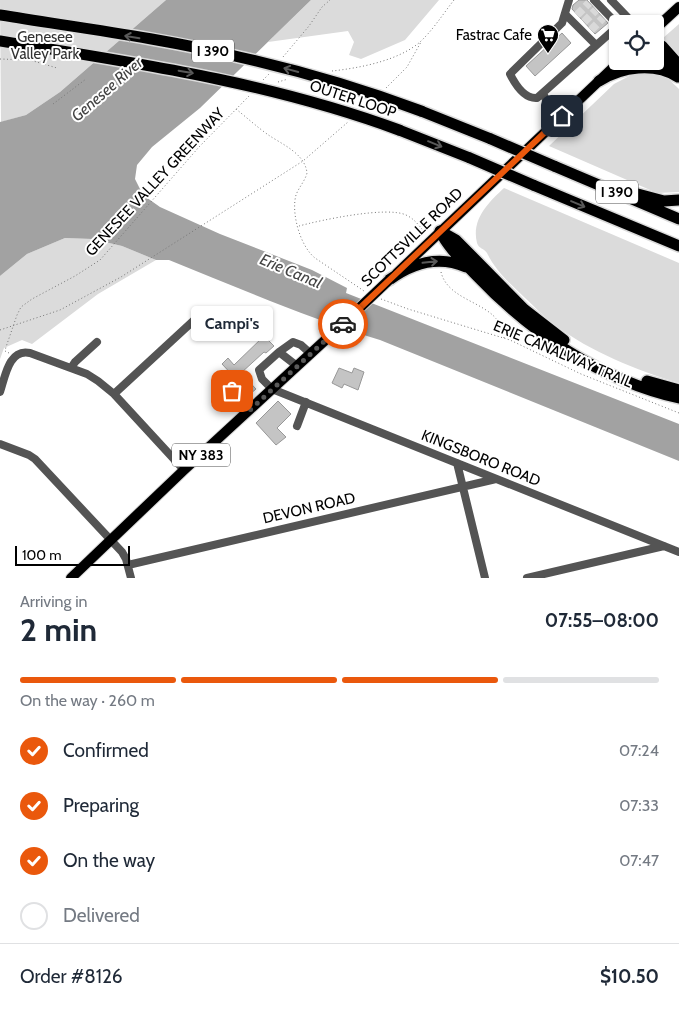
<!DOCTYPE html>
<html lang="en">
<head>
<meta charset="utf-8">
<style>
	body { margin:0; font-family:Cabin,sans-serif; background:#f2f2f3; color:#1f2937; height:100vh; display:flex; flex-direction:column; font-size:19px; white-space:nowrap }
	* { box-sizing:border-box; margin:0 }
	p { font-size:16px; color:#747a83 }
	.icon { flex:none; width:28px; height:28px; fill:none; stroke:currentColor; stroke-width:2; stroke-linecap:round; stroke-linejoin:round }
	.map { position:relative; height:578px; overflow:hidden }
	.details { display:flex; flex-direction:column; background:#fff; flex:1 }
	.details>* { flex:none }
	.controls { position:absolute; left:609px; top:15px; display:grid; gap:10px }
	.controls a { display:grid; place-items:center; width:55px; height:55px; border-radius:5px; background:#fff; box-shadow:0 1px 4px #0004; font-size:25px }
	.scale { position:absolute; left:15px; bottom:12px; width:115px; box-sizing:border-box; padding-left:5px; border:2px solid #000; border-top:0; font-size:14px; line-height:18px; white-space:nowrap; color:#000; -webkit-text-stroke:4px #fff; paint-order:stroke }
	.pin { position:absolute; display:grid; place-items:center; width:42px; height:42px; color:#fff; margin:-21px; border-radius:10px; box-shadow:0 2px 8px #0006 }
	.courier { position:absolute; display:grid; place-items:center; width:50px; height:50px; margin:-25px; border:4px solid #ea580c; border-radius:50%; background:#fff; color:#222; box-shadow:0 1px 6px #0007 }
	.bubble { position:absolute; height:35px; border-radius:5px; background:#fff; box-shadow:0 1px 4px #0004; font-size:16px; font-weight:700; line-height:35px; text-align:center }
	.headline em { font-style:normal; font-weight:700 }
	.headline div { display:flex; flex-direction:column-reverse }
	.headline { display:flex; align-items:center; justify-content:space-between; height:85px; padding:0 20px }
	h1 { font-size:32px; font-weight:700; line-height:38px }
	.bar { display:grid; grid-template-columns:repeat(4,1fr); gap:8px 5px; align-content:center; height:60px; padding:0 20px }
	.bar i { height:6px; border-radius:4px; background:#e0e1e3 }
	.bar .active { background:#ea580c }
	.bar p { grid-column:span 4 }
	.line { display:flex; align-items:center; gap:12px; padding:0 20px; border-top:1px solid #e0e1e3 }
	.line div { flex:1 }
	ol { padding:0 20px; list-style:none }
	li { display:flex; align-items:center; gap:15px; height:55px }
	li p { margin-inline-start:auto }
	li .icon { padding:5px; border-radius:50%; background:#ea580c; color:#fff; stroke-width:4 }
	li:last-child { color:#747a83 }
	li i { width:28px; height:28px; border:2px solid #e0e1e3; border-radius:50% }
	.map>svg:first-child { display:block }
</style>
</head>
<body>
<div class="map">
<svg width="679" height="578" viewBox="0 0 679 578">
	<rect width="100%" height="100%" fill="#fff"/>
	<path fill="#dbdbdb" d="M0,0H166L60,92L26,115L1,122Z
		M311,0H439L405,40L361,59L349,55L354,42L348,31L268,42Z
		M679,24V56L663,38Z
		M637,72C660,72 662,72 679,89V192L657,193L549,146L614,84Z
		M504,188L679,263V383C636,370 591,352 555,325C544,317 534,306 524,297C510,284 495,270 487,253C484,248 479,249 477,243C471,219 489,202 504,188Z
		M65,238L92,239L122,246L156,260L98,294L32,344L22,340L4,348L0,359V276L27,254Z"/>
	<path fill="#a2a2a2" d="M166,0H311L200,108L152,147L137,165L135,179L143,195L160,207L220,234L312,270L347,288L346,293L679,424V461L380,340C307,318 239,288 169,260H156L122,246L92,239L65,238L27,254L0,276V122L26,115L60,92Z"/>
	<path fill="#c4c4c4" stroke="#989898" d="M579,0H587L608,23L595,34L572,9L573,5Z
		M562,33L571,43L535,76L526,66Z
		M264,336L274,346L266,353L264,352L241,373L256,389L250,394L222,364L228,358L234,365Z
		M339,368L352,373L354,368L364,372L358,390L344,384L342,388L332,383Z
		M278,401L291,414L277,428L286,437L276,445L256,423Z"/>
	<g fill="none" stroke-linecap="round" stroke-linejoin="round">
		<path stroke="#d9d9d9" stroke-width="8" stroke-dasharray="8 4" stroke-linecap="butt" d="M577,15L589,3
			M584,22L596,10
			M591,30L603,18"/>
		<g stroke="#dbdbdb" stroke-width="12">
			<path id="major" d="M655,29L679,7
				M397,273L620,61
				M71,578L184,470L333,333"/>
		</g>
		<g stroke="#dbdbdb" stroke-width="14">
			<path id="highway" d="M655,42L662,46L679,65
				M655,53L674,73
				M599,81C622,67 654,62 678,77
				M421,111L491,139
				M399,130L470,158
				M554,166L679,219
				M533,185L679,246
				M634,193L664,201L679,200
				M440,231C448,248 463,261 476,275C531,333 600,380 679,398
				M440,231L456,240L524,309L564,340
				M389,280C412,263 439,255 466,267
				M647,381L679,390"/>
		</g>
		<path stroke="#767676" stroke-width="1" stroke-dasharray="1 2.5" stroke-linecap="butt" d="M283,57L309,26L322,7L330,0
			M0,59L30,60L57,68
			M332,71C359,68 398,61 420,42C433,30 443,14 454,0
			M263,80L269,74
			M278,82L288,79
			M386,88L407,67L421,42
			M53,104L86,79
			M236,109C246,117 256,126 267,134C281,144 305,153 307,173C305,181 299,187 296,195C291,213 300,246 315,258L364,291
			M299,226C321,220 387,206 406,215C415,219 420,227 426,234
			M441,272C449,305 502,301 504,338
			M381,299L408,309L510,340L581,374L679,413
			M0,330L60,310L121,277L303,161L348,122
			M9,353L5,351L6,347L17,315L21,307L32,299L75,276L100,260L199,147L250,95"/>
		<path stroke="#545454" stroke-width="8" d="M569,0L562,23L510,74C515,84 524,99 537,98L618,26
			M594,0L618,25
			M611,0L634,24
			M565,14L596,45
			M543,93C549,105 551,114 550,127
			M279,352L293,342L301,345L311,354
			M297,366L279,352L259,370L262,379L272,389L679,552
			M71,368L75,362L97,342
			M220,378L250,410
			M0,392C5,377 9,348 30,353L87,374L98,381L114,394L184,470
			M114,394L204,311
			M297,426L306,402
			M0,444L29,455L35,459L122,552L126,559L131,578
			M457,463L485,578
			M128,565L496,479
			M527,578L664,546"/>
		<use href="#major" stroke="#000" stroke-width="10"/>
		<use href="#highway" stroke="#000" stroke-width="11"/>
		<g stroke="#dbdbdb" stroke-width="12" stroke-linecap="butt">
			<path id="major-bridge" d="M333,333L389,280"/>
		</g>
		<g stroke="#dbdbdb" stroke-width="14" stroke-linecap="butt">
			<path id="highway-bridge" d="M0,15C80,28 161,38 239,57C301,71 362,89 421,111
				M0,41C136,63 269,82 399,130
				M491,139L554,166
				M470,158L533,185"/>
		</g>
		<use href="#major-bridge" stroke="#000" stroke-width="10"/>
		<use href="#highway-bridge" stroke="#000" stroke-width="11"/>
	</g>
	<defs><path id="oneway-shaft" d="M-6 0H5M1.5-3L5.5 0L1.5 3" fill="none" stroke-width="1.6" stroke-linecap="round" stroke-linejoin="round" transform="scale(1.25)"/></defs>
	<g stroke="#595959">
		<use href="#oneway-shaft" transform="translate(132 37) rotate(-171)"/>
		<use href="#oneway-shaft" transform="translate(291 70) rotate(-165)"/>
		<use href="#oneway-shaft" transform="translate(186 72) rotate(10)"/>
		<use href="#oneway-shaft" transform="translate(435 144) rotate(22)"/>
		<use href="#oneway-shaft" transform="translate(578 204) rotate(23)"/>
		<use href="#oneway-shaft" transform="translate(430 262) rotate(-6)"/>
	</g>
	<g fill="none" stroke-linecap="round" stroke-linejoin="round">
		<path stroke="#595959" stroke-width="5" stroke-dasharray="0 9" d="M232,391L250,410L343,324"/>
		<path stroke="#ea580c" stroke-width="6" d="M343,324L562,116"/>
	</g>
	<defs>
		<g id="supermarket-pin" transform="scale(1.125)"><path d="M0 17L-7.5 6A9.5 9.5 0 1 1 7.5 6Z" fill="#000" stroke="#fff"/><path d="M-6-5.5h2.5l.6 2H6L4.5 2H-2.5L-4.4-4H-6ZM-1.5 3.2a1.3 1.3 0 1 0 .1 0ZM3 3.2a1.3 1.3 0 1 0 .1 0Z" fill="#fff"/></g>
	</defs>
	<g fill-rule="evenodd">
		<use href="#supermarket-pin" x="548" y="35"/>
	</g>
	<g text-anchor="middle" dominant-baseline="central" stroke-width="4" stroke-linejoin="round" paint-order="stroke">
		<g fill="#fff" stroke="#4c4c4c" stroke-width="1">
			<rect x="192" y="39.5" width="42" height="23" rx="4"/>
			<rect x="596" y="180.5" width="42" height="23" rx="4"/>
			<rect x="172" y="443.5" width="58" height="23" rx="4"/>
		</g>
		<g font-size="14" font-weight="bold" fill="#000">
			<text x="213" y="51">I 390</text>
			<text x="617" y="192">I 390</text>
			<text x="201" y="455">NY 383</text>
		</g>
		<g font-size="15" fill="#000" stroke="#fff" text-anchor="end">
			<text x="532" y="35">Fastrac Cafe</text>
		</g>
		<g font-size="15" fill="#323232" stroke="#fff">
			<text x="45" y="37">Genesee<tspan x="45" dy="17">Valley Park</tspan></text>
		</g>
		<g font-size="15" fill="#000" stroke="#fff">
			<text transform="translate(353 99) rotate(18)">OUTER LOOP</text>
			<text transform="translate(155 182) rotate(-47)">GENESEE VALLEY GREENWAY</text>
			<text transform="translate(412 237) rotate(-44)">SCOTTSVILLE ROAD</text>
			<text transform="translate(563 354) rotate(23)">ERIE CANALWAY TRAIL</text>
			<text transform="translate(481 458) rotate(22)">KINGSBORO ROAD</text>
			<text transform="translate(309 508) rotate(-13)">DEVON ROAD</text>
		</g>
		<g font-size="16" font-style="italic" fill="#434343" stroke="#fff">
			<text transform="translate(107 89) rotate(-41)">Genesee River</text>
			<text transform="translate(291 271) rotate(23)">Erie Canal</text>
		</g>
	</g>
</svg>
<div class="controls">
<a><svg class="icon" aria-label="locate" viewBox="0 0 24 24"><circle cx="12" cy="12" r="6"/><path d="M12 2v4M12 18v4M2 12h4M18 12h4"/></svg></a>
</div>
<div class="scale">100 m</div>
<div class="pin" style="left:232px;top:391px;background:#ea580c"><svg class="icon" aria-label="bag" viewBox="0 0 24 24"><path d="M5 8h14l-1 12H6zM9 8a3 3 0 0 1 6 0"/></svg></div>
<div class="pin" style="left:562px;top:116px;background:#1f2937"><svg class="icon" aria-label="home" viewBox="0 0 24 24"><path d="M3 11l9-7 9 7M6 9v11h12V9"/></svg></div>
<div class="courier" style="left:343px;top:324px"><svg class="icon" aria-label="car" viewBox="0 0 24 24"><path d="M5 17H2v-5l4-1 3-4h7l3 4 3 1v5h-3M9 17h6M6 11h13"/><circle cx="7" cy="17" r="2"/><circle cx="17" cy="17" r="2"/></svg></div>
<div class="bubble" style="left:191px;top:306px;width:82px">Campi's</div>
</div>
<section class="details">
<div class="headline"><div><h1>2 min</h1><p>Arriving in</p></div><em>07:55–08:00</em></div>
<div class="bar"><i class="active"></i><i class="active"></i><i class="active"></i><i></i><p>On the way · 260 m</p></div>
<ol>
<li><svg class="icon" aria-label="check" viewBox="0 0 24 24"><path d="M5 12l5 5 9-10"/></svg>Confirmed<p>07:24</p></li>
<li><svg class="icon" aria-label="check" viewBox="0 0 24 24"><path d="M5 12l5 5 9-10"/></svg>Preparing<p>07:33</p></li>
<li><svg class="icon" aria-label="check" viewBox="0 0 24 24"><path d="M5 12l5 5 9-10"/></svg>On the way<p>07:47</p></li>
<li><i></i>Delivered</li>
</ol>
<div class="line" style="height:65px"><div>Order #8126</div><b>$10.50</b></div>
</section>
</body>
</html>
